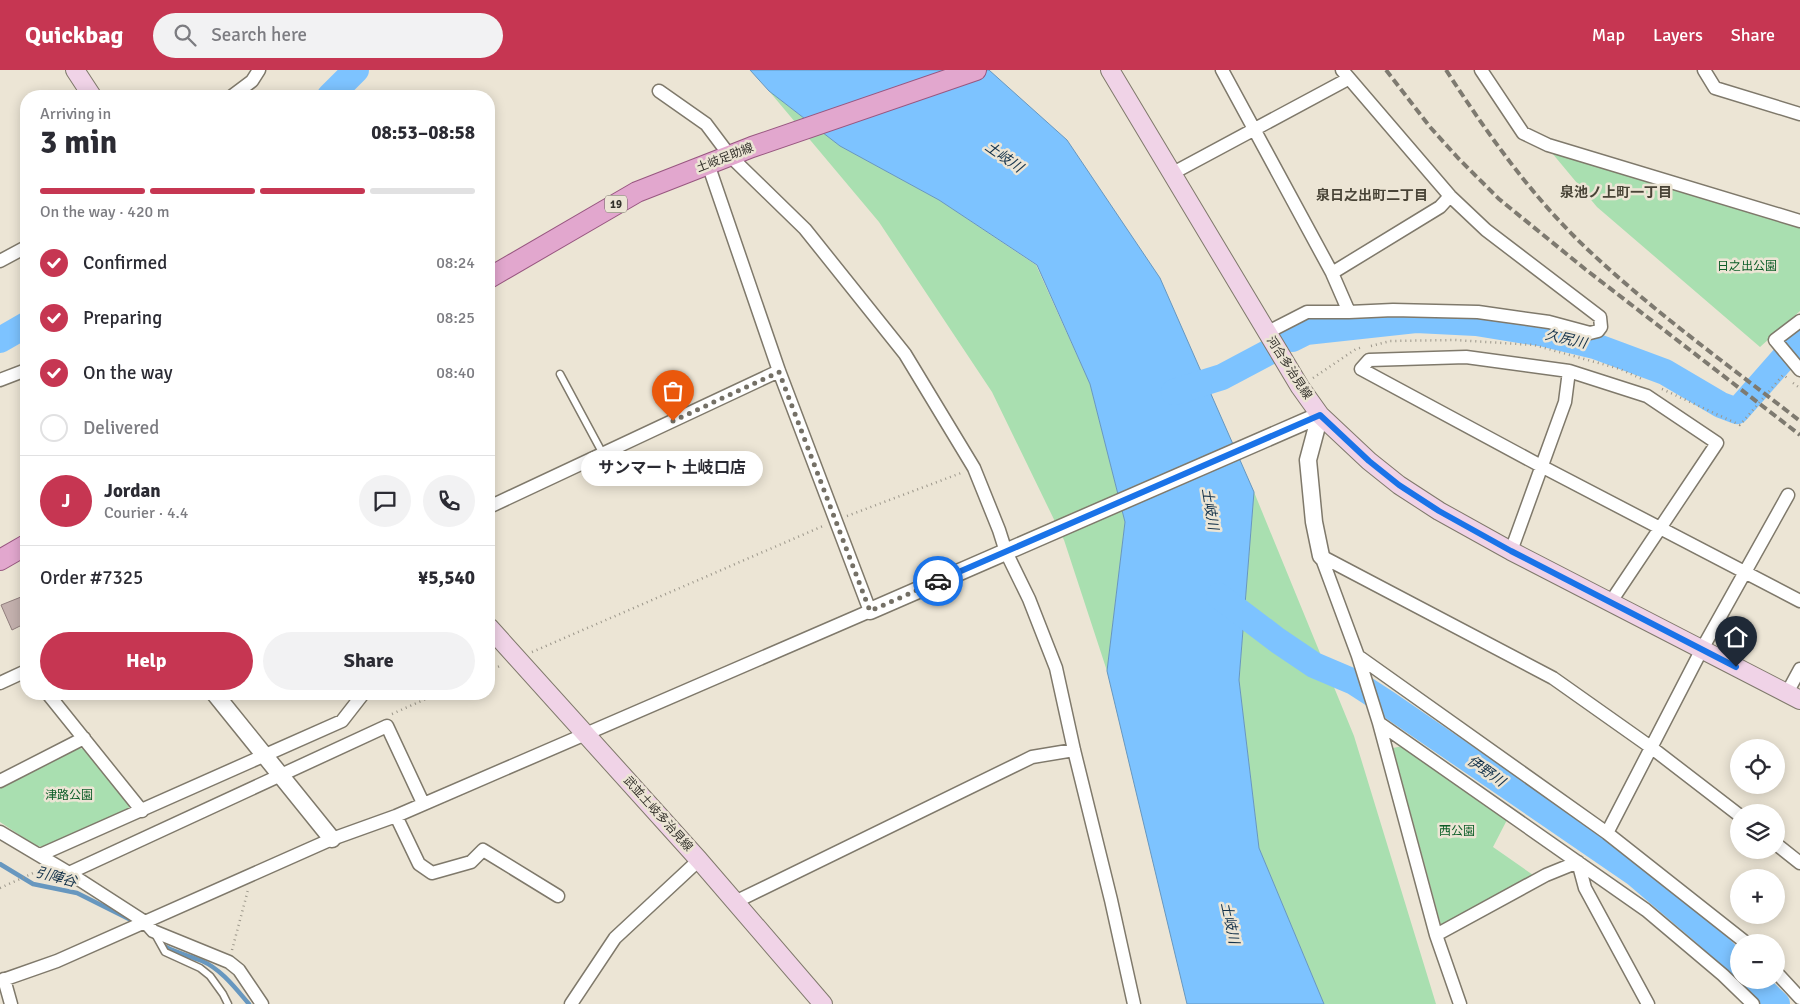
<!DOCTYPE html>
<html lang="en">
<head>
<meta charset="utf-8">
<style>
	body { margin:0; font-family:Signika,"Noto Sans JP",sans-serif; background:#f2f2f3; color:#2b2b33; height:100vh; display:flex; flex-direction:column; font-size:19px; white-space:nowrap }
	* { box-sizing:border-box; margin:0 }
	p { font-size:16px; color:#7c7c81 }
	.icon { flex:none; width:28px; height:28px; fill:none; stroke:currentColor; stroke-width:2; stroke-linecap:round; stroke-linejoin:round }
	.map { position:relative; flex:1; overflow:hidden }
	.details { position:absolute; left:20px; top:20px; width:475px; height:610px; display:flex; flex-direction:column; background:#fff; border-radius:20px; box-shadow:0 2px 12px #0003 }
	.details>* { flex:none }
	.controls { position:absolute; left:1730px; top:669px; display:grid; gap:10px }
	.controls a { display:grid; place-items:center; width:55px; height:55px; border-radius:50%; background:#fff; box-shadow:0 2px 12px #0003; font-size:25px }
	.pin { position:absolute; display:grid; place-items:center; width:42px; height:42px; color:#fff; margin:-51px -21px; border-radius:50% 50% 50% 0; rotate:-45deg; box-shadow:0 0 5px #0007 }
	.pin .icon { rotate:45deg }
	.courier { position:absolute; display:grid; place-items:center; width:50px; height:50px; margin:-25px; border:4px solid #1a73e8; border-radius:50%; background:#fff; color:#222; box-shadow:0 1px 6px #0007 }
	.bubble { position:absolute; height:35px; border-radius:18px; background:#fff; box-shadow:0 2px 12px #0003; font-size:16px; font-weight:700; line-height:35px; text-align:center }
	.headline em { font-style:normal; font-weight:700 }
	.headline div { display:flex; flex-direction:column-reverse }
	.headline { display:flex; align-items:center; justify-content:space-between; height:85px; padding:0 20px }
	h1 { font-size:32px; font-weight:700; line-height:38px }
	.bar { display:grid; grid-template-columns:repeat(4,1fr); gap:8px 5px; align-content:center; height:60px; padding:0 20px }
	.bar i { height:6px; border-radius:4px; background:#e1e1e2 }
	.bar .current { background:#c63652 }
	.bar p { grid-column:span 4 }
	.line { display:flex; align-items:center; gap:12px; padding:0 20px; border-top:1px solid #e1e1e2 }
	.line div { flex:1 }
	.round { display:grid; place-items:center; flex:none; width:52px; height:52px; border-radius:26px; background:#f2f2f3 }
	ol { padding:0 20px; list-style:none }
	li { display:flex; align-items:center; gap:15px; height:55px }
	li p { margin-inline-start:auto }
	li .icon { padding:5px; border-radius:50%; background:#c63652; color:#fff; stroke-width:4 }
	li:last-child { color:#7c7c81 }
	li i { width:28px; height:28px; border:2px solid #e1e1e2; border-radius:50% }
	.primary-button { display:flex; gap:10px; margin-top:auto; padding:10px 20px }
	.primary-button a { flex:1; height:58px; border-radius:30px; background:#c63652; color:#fff; font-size:20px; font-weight:700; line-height:58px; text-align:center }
	.primary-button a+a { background:#f2f2f3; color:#2b2b33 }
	header { display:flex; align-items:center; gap:30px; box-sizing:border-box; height:70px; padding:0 25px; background:#c63652; color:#fff }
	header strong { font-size:24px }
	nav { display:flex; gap:28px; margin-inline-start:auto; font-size:18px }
	.search { width:350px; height:45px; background:#f2f2f3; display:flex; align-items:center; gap:12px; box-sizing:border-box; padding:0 18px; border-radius:28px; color:#7c7c81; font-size:19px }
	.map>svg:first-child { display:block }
</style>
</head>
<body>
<header>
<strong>Quickbag</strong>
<div class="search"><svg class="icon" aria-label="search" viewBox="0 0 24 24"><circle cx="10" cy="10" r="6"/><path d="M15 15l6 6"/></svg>Search here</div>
<nav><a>Map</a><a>Layers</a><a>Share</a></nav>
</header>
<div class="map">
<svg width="1800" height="934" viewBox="0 0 1800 934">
	<rect width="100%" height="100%" fill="#ece5d5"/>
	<path fill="#a9dfb0" d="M769,21L840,76L939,130L1036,195L1090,314L1125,452L1107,601L1064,470L992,322L879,152Z
		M1552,83L1800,158V241L1760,277L1597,137Z
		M1254,422L1354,666L1436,934H1324L1259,778L1239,610Z
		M1403,676L1508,748L1493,777L1533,805L1441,855L1393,678Z
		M79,678L84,679L130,736L126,742L44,777L36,776L0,752V717Z"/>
	<path fill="#7dc3ff" stroke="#6797bf" d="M750,0H989L1067,70L1160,208L1254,422L1239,610L1259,778L1324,934H1187L1107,601L1125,452L1090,314L1037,195L939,130L840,76L769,21Z"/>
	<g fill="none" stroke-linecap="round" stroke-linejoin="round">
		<path stroke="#6797bf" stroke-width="4.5" d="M1797,273L1800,270
			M0,794L33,814L77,823L133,851
			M166,877C177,883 190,886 202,891C221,899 236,919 249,934"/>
		<path stroke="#7dc3ff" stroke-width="26" d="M330,26L356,0
			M1292,269L1306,262L1416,250L1476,253L1545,264L1595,276L1665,302L1721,335L1737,341L1797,273H1800
			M0,270L26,255
			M1174,322L1222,307L1269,282
			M1219,526L1277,570L1314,595L1354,612L1388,634L1636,804L1704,862L1739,897
			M1752,910L1777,934"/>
	</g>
	<path fill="#c4b1ae" stroke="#917f7d" d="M26,525V553L12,560L1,535Z"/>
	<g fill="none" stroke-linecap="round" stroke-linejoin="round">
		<g stroke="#7f796b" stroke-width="9">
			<path id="service" d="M560,304L603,384
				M155,864L165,882L200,898L210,906L223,924L228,934"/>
		</g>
		<g stroke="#7f796b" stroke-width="15">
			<path id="minor" d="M1222,0L1332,203L1349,242
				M1481,0L1523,63L1548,75L1800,151
				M1704,0L1715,18L1800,44
				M659,21L706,54L730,86L805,159L905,284L974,398L999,460L1006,482L1029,529L1056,598L1074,680L1111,830L1134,934
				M232,26L252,11L259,0
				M1173,103L1348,9
				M0,191L26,177
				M1332,203L1440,137L1450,126
				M1800,251L1775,270L1800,300
				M1266,263L1307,242H1349L1393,240L1478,242L1549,252L1590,263L1598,261L1601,257L1600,247L1486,160L1450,126L1342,0
				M1569,301L1466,287L1369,290L1361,299L1541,396L1800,531
				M0,310L26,300
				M489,437L779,301
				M1511,481L1565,332L1569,301L1647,326L1717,373L1610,533
				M1321,486L1553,608L1652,678L1739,745
				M1321,486L1358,586L1379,653L1436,865L1460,934
				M1358,586L1607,763L1745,872
				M0,613L26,601
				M1787,623L1800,599
				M48,624L142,741
				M1379,653L1646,840L1723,905L1753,934
				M0,711L84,668
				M396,746L419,794L432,803L471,792L483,780L558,826
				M0,762L69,803L145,852L153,861L229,892L239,900L262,934
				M1607,763L1702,579L1788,425
				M1776,774L1800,793
				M40,785L342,651L363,624
				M69,803L387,656L423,733
				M735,832L1032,687L1074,680
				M1436,865L1546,805L1578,792L1585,818L1648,934
				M1776,902L1800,928
				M4,909L11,934
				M0,911L57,891L332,769L396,746L870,541L779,301L708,94
				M571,934L615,868L699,790"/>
		</g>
		<g stroke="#7f796b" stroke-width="19">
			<path id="tertiary" d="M1320,345L1308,390L1314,452L1321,486
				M870,541L1320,345
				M215,624L332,769"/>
		</g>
		<g stroke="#7f796b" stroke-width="20">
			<path id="secondary" d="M75,0L92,26
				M1110,0L1300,317L1320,345L1369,391L1399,415L1439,441L1511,481L1800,630
				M489,557L699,790L823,934"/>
		</g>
		<g stroke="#985780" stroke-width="22">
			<path id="primary" d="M489,208L637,122L752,77L976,0
				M0,490L26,475"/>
		</g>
		<path stroke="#9b968a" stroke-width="2.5" stroke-dasharray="1 4" stroke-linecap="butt" d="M1371,276L1390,271L1455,270L1534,275L1620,299L1642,309
			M1313,308L1356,279L1363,277
			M1793,313L1800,318
			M1662,319L1740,355L1783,305L1789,309
			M847,446L961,403
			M532,582L823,456
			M489,601L502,595
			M392,644L437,624
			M0,818L40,800
			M232,880L248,820"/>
		<use href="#service" stroke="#fff" stroke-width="6"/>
		<use href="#minor" stroke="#fff" stroke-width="12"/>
		<use href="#tertiary" stroke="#fff" stroke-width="16"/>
		<use href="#secondary" stroke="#f0d3e7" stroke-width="18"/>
		<use href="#primary" stroke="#e2a7ce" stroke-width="20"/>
		<path stroke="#7e7a70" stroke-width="4" stroke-dasharray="8 4" stroke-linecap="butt" d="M1386,0L1430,57L1458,88L1499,129L1585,199L1800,365
			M1446,0C1487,63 1530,124 1584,176C1651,240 1727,294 1800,351"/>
	</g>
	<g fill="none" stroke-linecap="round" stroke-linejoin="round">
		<path stroke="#747066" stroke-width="5" stroke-dasharray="0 9" d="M673,351L779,302L870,541L938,511"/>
		<path stroke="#1a73e8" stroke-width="6" d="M938,511L1320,345L1369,391L1399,415L1439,441L1511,481L1736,597"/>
	</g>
	<g text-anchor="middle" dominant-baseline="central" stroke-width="5" stroke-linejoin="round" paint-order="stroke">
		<rect fill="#ece5d5" stroke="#6a675e" stroke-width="1" x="605" y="125.5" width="22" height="17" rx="4"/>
		<g font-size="11" font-weight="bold" fill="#33312b">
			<text x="616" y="134">19</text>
		</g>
		<g font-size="12" fill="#33312b" stroke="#ece5d5">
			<text transform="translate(725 88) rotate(-21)">土岐足助線</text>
			<text transform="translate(1289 298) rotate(57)">河合多治見線</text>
			<text transform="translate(658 744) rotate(48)">武並土岐多治見線</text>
		</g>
		<g font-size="12" fill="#0c5d27" stroke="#ece5d5">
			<text x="1747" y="196">日之出公園</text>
			<text x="69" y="725">津路公園</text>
			<text x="1457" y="761">西公園</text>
		</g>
		<g font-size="14" font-style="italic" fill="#15334b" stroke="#ece5d5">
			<text transform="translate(1004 87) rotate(35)">土岐川</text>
			<text transform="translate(1566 269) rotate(13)">久尻川</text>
			<text transform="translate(1210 439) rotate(81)">土岐川</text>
			<text transform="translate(1486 701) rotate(35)">伊野川</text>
			<text transform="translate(56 807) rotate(15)">引陣谷</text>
			<text transform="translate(1230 853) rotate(78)">土岐川</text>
		</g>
		<g font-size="14" font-weight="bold" fill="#494437" stroke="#ece5d5">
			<text x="1616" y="122">泉池ノ上町一丁目</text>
			<text x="1372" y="125">泉日之出町二丁目</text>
		</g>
	</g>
</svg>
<div class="controls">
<a><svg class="icon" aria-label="locate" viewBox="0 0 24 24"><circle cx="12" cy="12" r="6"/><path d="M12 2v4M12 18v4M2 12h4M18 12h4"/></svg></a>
<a><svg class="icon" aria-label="layers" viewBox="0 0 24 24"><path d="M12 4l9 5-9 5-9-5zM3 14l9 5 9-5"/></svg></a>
<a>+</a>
<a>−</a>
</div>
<div class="pin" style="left:673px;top:351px;background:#ea580c"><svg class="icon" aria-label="bag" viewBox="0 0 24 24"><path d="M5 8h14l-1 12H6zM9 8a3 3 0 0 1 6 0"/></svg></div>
<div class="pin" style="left:1736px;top:597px;background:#1f2937"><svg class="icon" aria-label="home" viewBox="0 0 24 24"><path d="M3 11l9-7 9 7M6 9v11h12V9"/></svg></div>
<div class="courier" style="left:938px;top:511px"><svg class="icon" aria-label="car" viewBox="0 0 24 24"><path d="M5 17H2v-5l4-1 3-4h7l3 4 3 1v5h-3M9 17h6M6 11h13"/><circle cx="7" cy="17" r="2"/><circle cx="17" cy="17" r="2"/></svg></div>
<div class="bubble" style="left:581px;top:381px;width:182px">サンマート 土岐口店</div>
<section class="details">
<div class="headline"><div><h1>3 min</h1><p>Arriving in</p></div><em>08:53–08:58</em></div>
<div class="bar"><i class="current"></i><i class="current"></i><i class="current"></i><i></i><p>On the way · 420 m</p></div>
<ol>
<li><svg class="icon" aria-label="check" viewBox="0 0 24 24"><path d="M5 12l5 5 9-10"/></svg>Confirmed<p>08:24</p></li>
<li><svg class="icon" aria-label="check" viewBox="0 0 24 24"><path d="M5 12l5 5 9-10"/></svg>Preparing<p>08:25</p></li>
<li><svg class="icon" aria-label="check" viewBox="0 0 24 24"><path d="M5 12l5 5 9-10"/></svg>On the way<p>08:40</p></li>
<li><i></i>Delivered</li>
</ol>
<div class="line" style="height:90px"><b class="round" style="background:#c63652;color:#fff">J</b><div><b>Jordan</b><p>Courier · 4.4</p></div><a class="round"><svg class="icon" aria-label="chat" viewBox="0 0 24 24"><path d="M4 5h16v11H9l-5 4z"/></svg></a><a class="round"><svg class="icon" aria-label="phone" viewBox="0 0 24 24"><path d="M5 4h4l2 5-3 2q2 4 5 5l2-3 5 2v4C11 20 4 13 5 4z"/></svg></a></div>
<div class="line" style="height:65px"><div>Order #7325</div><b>¥5,540</b></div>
<div class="primary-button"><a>Help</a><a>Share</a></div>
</section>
</div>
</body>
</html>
